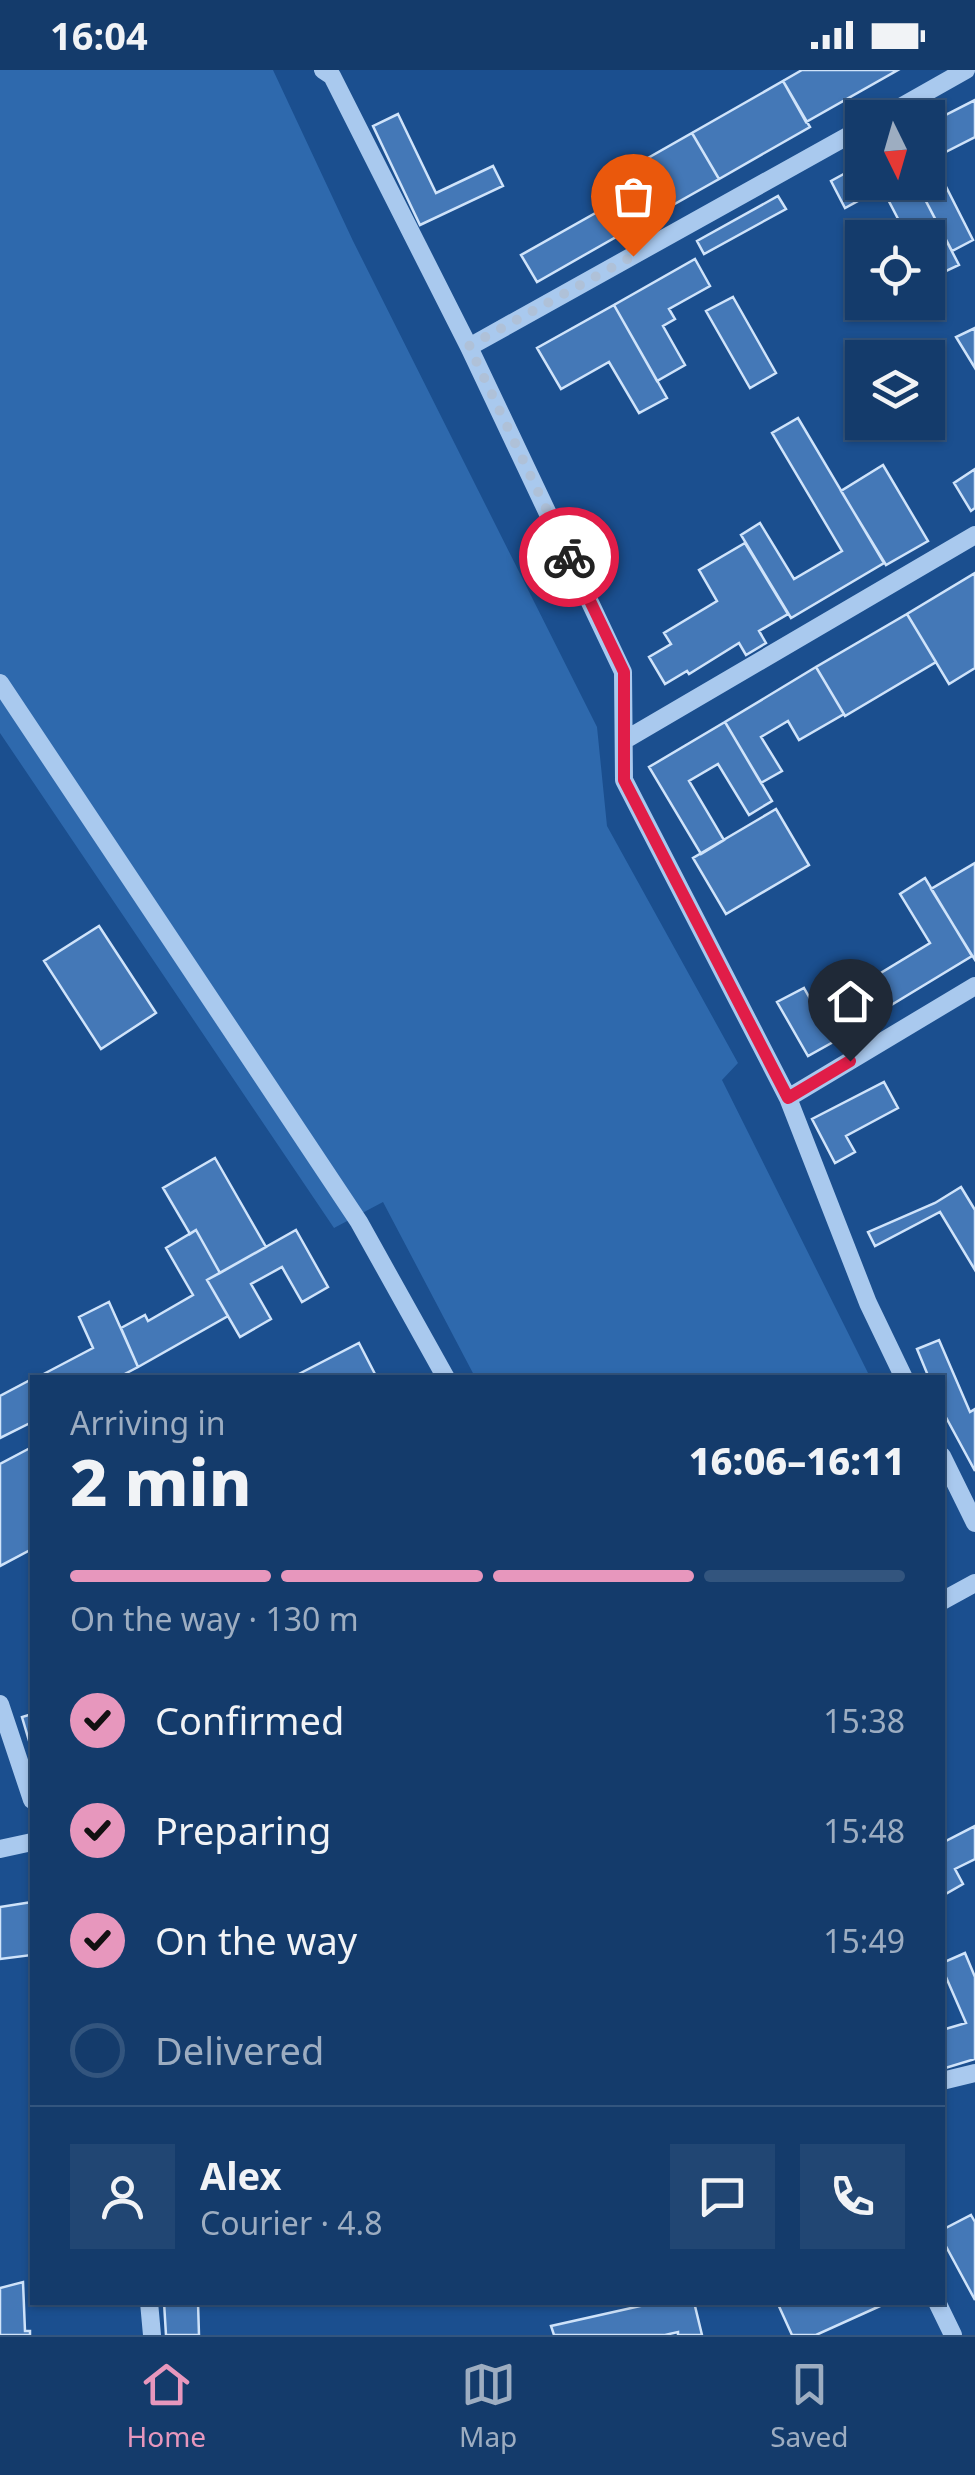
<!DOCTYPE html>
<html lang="en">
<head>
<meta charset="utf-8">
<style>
	body { margin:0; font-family:"Noto Sans",sans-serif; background:#214673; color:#f1f3f6; height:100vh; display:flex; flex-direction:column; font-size:38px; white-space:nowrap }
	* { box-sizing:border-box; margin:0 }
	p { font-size:32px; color:#9dadc1 }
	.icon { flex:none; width:55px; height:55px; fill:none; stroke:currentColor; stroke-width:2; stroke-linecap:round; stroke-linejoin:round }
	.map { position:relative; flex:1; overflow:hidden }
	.sheet { position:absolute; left:30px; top:1305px; width:915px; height:930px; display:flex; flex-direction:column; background:#143b6b; border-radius:0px; box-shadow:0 2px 8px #0004,0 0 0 2px #33557e }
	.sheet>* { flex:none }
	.needle { width:65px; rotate:175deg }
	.controls { position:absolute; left:845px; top:30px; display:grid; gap:20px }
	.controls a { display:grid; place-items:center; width:100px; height:100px; border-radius:0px; background:#143b6b; box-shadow:0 2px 8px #0004,0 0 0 2px #33557e; font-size:50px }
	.pin { position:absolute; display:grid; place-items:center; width:85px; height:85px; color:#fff; margin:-102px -42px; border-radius:50% 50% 50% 0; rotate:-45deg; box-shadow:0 0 10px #0007 }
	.pin .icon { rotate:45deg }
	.courier { position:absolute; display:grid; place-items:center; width:100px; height:100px; margin:-50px; border:8px solid #e11d48; border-radius:50%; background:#fff; color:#222; box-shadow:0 2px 12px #0007 }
	.headline em { font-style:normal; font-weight:800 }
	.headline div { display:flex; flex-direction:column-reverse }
	.headline { display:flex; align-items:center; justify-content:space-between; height:170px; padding:0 40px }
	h1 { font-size:65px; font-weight:800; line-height:75px }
	.bar { display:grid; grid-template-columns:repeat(4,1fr); gap:15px 10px; align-content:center; height:120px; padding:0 40px }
	.bar i { height:12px; border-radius:8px; background:#33557e }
	.bar .selected { background:#e797bd }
	.bar p { grid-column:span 4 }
	.line { display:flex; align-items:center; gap:25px; padding:0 40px; border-top:2px solid #33557e }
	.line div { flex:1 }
	.round { display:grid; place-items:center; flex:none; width:105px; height:105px; border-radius:0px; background:#214673 }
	ol { padding:0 40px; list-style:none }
	li { display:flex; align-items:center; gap:30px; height:110px }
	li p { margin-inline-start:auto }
	li .icon { padding:10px; border-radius:50%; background:#e797bd; color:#111; stroke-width:4 }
	li:last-child { color:#9dadc1 }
	li i { width:55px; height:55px; border:5px solid #33557e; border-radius:50% }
	.status { display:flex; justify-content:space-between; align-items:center; height:70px; padding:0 50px; background:#143b6b; direction:ltr }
	.status svg { height:28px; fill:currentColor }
	.dock { display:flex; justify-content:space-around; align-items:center; height:140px; border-top:2px solid #33557e; background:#143b6b; font-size:28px; color:#9dadc1 }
	.dock a { display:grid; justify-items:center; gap:5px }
	.dock .selected { color:#e797bd }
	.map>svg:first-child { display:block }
</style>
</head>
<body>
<div class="status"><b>16:04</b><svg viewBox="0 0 49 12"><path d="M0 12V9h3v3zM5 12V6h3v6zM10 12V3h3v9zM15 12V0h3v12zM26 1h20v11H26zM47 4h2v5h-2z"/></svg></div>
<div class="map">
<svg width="975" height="2265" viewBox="0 0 975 2265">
	<rect width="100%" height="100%" fill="#1b4f8f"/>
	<path fill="#2e69ad" d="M0,0H273L353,171L597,657L607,756L738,993L722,1010L870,1307H475L383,1132L334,1158L0,663Z"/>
	<path fill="#4478b7" stroke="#cfe3fa" stroke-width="2.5" d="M802,0H898L806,52L783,11Z
		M783,11L810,57L719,109L692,63Z
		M975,30V67L932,89L973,170L952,181L916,112H928V54Z
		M398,44L436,123L493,96L503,116L420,155L373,56Z
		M692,63L719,109L623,163L597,117Z
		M862,94V112H916L959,195L929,209L928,168H908L882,118L845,138L831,111Z
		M778,126L786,139L704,184L697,171Z
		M608,136L623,163L537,212L521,185Z
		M695,189L710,216L669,239L675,249L663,256L685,295L657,311L614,235Z
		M733,227L776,303L750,318L706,241Z
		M614,235L667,328L639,343L609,292L561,319L537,278Z
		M975,258V298L956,267Z
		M798,348L884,493L791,548L741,465L760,453L794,509L842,481L772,363Z
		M883,395L928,471L886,495L841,421Z
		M975,399V438L971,441L954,413Z
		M745,473L788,544L759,561L766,573L746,585L739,573L689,604L687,601L665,614L649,587L671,574L664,563L717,531L699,500Z
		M975,503V598L949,614L907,544Z
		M907,544L936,592L845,646L816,597Z
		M816,597L844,644L799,670L788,651L761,667L782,701L761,713L725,652Z
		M725,652L772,731L749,745L718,694L689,711L724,770L701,784L649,697Z
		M776,739L809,795L726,844L693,788Z
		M975,793V890L931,819Z
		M925,808L972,886L878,943L861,915L930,873L900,824Z
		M99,856L156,943L101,979L44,891Z
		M804,918L821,948L856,928L869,952L808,986L777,932Z
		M884,1012L898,1038L846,1066L855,1082L835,1093L812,1049Z
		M215,1088L266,1177L220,1203L196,1160L190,1164L163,1118Z
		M961,1117L975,1140V1200L940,1142L875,1176L868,1162L935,1133Z
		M196,1160L220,1203L207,1210L228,1246L138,1297L121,1258L145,1245L148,1251L193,1225L166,1178Z
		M296,1160L328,1217L302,1232L282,1197L251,1214L271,1249L240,1267L207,1210Z
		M109,1232L138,1297L117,1308H36L93,1278L79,1247Z
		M939,1270L970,1342L975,1339V1401L942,1340V1308H929L917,1279Z
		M359,1273L377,1308H291Z
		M32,1309V1352L0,1368V1326Z
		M32,1377V1479L0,1496V1394Z
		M32,1644V1681L22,1647Z
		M975,1756V1789L955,1799L963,1814L942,1826V1773Z
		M32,1832V1885L0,1889V1837Z
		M965,1883L975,1907V1989L942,1999V1960L966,1953L942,1898V1893Z
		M971,2145L975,2152V2230L942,2169V2160Z
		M23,2212L25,2261H30V2265H0V2218Z
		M164,2232H198L199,2265H166Z
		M658,2232H694L702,2265H678V2262L665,2265H554L551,2256Z
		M777,2232H889L816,2265H792Z"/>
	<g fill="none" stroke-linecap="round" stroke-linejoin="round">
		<path stroke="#a9c9ee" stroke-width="18" d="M323,0L332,6L469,277L623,602L624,710L788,1028L868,1233L904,1308
			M881,48L966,0
			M469,277L862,58
			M0,613L359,1152L446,1308
			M625,670L975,465
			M788,1028L975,916
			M942,1386L975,1453
			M942,1531L975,1513
			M0,1634L32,1730
			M0,1779L32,1772
			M942,2011L975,2003
			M149,2232L152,2265
			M937,2232L953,2265"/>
	</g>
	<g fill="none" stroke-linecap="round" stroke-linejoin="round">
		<path stroke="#afc1d8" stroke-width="10" stroke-dasharray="0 18" d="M569,487L469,276L633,186"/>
		<path stroke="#e11d48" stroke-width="12" d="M569,487L624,602V710L788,1028L850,991"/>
	</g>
</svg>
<div class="controls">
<a><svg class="needle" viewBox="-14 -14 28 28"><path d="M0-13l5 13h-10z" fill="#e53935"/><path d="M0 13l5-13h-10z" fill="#9dadc1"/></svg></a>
<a><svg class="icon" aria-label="locate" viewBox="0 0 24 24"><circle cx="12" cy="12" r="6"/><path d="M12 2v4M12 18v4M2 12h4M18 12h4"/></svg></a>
<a><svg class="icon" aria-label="layers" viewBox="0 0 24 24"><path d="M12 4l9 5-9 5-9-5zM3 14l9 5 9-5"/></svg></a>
</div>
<div class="pin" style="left:633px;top:186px;background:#ea580c"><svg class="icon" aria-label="bag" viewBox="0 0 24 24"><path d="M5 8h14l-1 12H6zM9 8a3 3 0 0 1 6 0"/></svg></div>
<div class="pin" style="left:850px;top:991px;background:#1f2937"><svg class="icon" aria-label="home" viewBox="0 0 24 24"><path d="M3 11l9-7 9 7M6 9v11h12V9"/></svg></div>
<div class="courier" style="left:569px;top:487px"><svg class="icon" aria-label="bike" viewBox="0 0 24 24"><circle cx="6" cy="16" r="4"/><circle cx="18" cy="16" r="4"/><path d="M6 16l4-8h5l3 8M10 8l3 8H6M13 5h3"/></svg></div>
<section class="sheet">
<div class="headline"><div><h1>2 min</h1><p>Arriving in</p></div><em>16:06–16:11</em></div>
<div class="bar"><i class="selected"></i><i class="selected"></i><i class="selected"></i><i></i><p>On the way · 130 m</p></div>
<ol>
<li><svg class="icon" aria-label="check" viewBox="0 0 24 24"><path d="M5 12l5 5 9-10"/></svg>Confirmed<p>15:38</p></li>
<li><svg class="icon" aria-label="check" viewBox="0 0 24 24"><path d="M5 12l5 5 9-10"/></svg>Preparing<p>15:48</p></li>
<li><svg class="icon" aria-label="check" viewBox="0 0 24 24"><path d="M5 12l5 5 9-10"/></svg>On the way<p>15:49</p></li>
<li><i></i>Delivered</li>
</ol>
<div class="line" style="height:180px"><a class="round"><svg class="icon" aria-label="person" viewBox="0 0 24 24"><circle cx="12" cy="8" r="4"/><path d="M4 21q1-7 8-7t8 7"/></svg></a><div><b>Alex</b><p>Courier · 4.8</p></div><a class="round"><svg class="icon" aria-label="chat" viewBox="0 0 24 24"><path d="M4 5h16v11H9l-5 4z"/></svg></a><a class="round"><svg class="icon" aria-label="phone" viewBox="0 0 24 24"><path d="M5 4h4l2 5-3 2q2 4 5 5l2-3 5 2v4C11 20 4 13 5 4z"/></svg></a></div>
</section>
</div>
<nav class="dock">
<a class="selected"><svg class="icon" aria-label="home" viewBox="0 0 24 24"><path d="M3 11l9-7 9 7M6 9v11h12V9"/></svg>Home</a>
<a><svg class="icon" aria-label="map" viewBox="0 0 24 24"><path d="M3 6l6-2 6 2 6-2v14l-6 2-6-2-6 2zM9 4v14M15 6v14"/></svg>Map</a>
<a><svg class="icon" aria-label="saved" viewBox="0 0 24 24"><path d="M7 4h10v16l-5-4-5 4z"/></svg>Saved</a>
</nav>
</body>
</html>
